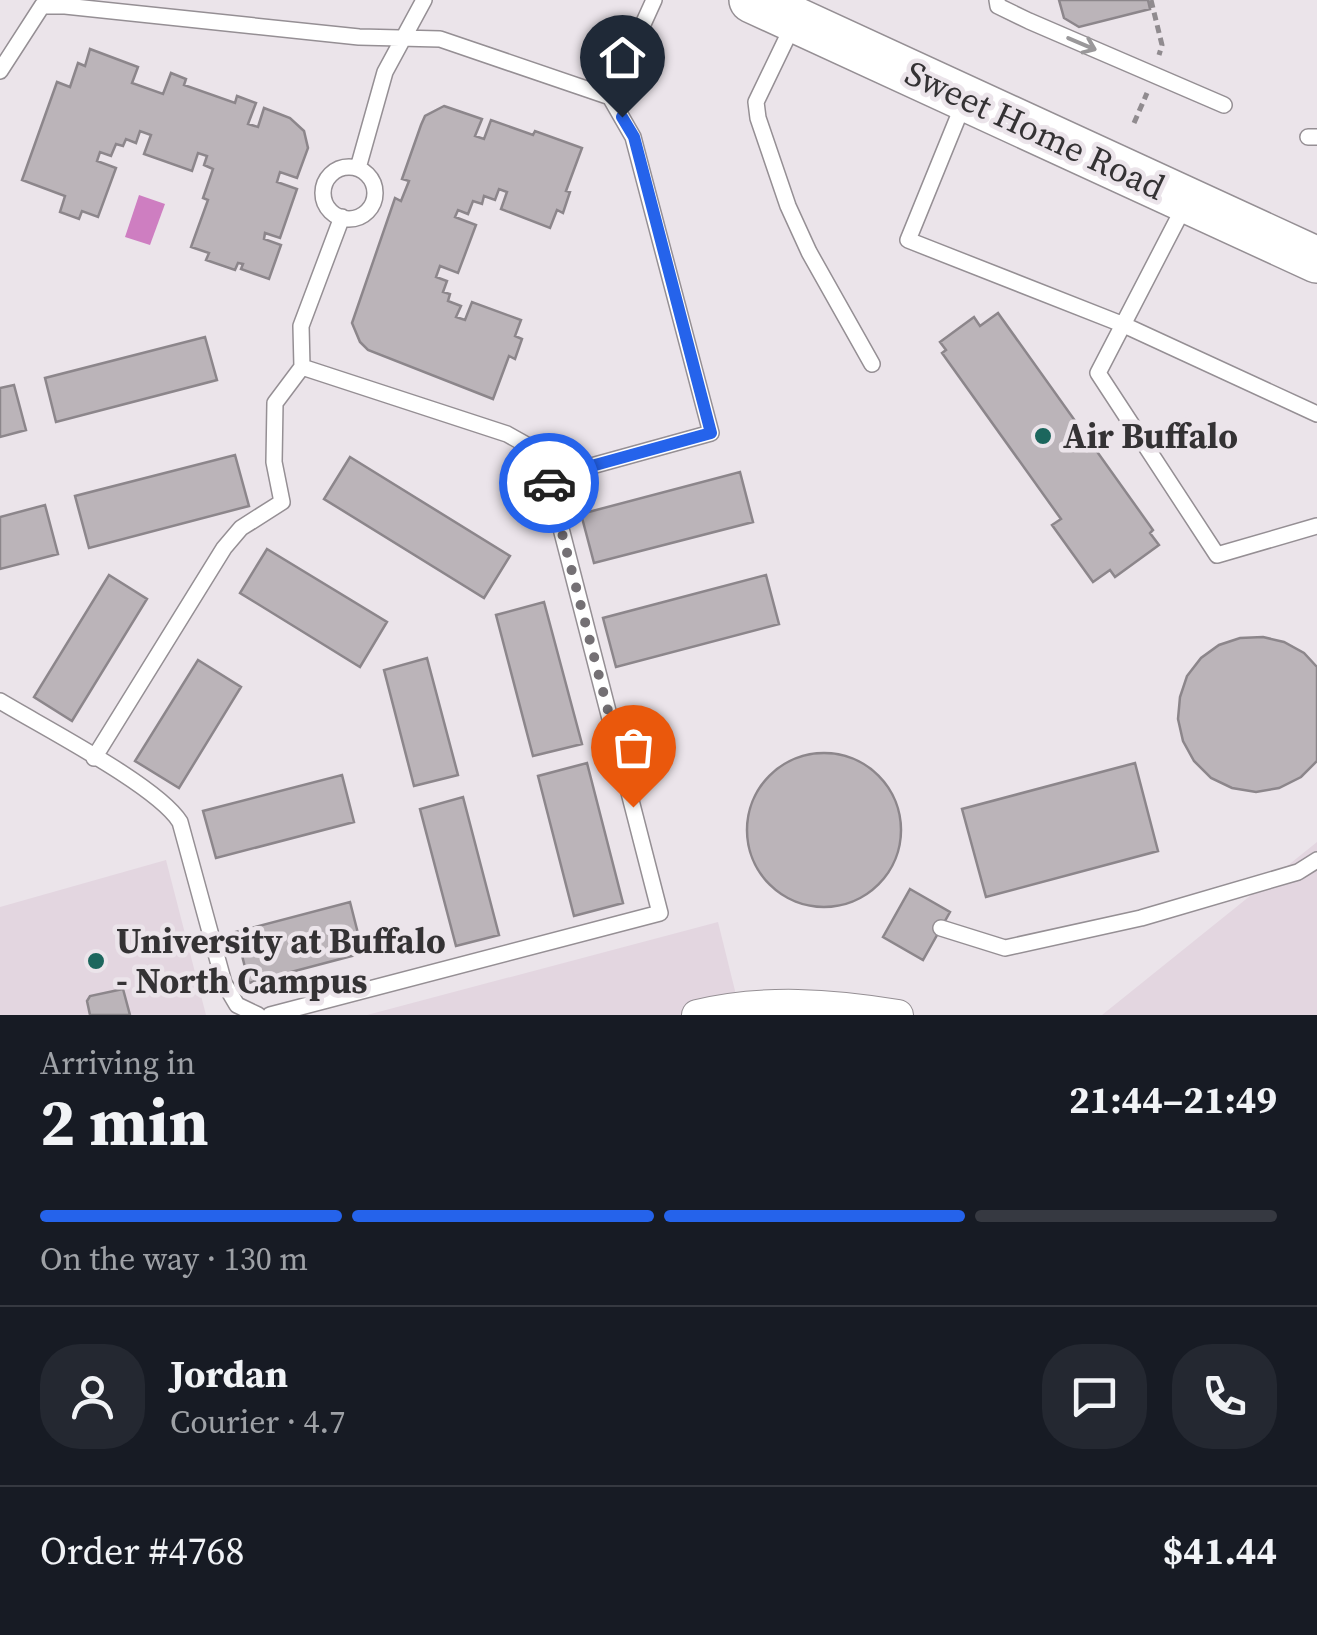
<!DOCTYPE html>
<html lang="en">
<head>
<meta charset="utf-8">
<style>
	body { margin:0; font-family:"Source Serif 4",serif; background:#242831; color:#f1f3f6; height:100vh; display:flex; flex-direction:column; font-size:38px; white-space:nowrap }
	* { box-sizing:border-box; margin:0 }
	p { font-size:32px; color:#9ea1a6 }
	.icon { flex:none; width:55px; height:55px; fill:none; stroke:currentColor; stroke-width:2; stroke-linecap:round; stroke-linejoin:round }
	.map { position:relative; height:1015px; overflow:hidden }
	.side { display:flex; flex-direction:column; background:#171b24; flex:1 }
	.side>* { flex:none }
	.pin { position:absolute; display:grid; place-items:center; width:85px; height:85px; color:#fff; margin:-102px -42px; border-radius:50% 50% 50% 0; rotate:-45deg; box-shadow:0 0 10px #0007 }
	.pin .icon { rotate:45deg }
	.courier { position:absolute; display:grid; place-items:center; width:100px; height:100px; margin:-50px; border:8px solid #2563eb; border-radius:50%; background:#fff; color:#222; box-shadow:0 2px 12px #0007 }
	.head em { font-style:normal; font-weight:700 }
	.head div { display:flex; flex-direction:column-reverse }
	.head { display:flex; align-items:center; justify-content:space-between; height:170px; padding:0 40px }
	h1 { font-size:65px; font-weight:700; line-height:75px }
	.bar { display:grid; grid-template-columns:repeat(4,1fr); gap:15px 10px; align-content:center; height:120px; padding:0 40px }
	.bar i { height:12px; border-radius:8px; background:#363941 }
	.bar .current { background:#2563eb }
	.bar p { grid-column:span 4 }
	.line { display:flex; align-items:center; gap:25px; padding:0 40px; border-top:2px solid #363941 }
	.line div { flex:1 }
	.round { display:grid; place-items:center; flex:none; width:105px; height:105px; border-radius:40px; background:#242831 }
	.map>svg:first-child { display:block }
</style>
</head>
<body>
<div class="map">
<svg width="1317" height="1015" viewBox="0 0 1317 1015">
	<rect width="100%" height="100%" fill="#ebe4ea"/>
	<path fill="#e3d6e0" d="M1317,842V1015H1102Z
		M166,860L206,1015H0V907Z
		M718,922L741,1015H367Z"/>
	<path fill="#ce7ec1" d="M139,195L165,204L150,245L125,237Z"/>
	<path fill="#bbb4b9" stroke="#8c868b" stroke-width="2.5" d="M1059,0H1148L1150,9L1079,27L1064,18Z
		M90,49L138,67L132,83L163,94L171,73L186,79L184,85L235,103L237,96L256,103L248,124L258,127L264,108L290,118L304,131L308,148L297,178L280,172L277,182L297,189L280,238L265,233L264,239L281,245L269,279L241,269L243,264L238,263L235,270L206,260L209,253L191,247L208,200L203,198L213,169L204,165L207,156L198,153L192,171L144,154L151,135L140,131L136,143L126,139L123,146L116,144L111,156L100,152L97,161L116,168L98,217L82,211L79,219L60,212L65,196L22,180L57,82L70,87L78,63L85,66Z
		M444,106L482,119L475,136L484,139L491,120L533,135L535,131L582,148L566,191L570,192L563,213L557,210L550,228L501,209L507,192L499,189L495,200L484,196L482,204L473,201L468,214L458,210L455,217L476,225L458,273L440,266L436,277L447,281L443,292L450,294L448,301L461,306L456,317L465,320L472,302L521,320L515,336L522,339L515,359L509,356L493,399L368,350L360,342L352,323L395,198L401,201L409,181L402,179L421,125L425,116Z
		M998,313L1153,530L1150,533L1159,545L1115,577L1110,570L1093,582L1052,525L1061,519L942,353L946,350L940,342L974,317L980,326Z
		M205,337L217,380L56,422L45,378Z
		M14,385L26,430L0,437V388Z
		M235,455L249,506L89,548L75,496Z
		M350,457L510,556L484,598L324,499Z
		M740,472L753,522L594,563L581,514Z
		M45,505L58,554L0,569V517Z
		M267,549L387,622L360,667L240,593Z
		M109,575L147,599L72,721L34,697Z
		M766,575L779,624L616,667L603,618Z
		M544,602L582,744L533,756L496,615Z
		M1263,637L1284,642L1304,653L1317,667V761L1301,777L1279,788L1256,792L1232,788L1211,778L1194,761L1183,741L1178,719L1180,697L1187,676L1201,658L1219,645L1240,638Z
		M427,658L458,775L414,786L384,670Z
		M198,660L241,687L179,788L135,761Z
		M747 830a77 77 0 1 1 154 0a77 77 0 1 1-154 0Z
		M587,763L623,903L574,916L538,776Z
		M1135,763L1158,851L986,897L962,809Z
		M342,775L354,822L216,858L203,811Z
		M463,797L499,935L456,946L420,809Z
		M910,889L950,912L923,960L883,937Z
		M350,902L363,953L249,983L236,932Z
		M123,989L130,1015H90L87,1001L90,996Z"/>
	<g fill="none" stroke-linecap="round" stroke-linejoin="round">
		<g stroke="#958f94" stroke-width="18">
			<path id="service" d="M997,0L998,6L1029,21L1224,105
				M794,23L756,102L758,118L788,206L809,252L872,364
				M0,71L42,6H65L359,37L440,39L610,97L633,137L711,433L548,478L660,913L270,1015
				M610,97L654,0
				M965,100L908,240L1124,325L1317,414
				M1308,137H1317
				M323 193a26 26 0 1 1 52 0a26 26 0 1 1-52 0Z
				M358,168L385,72L424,0
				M1185,205L1098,373L1217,555L1317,526
				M302,367L507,434L541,453L548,478
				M0,701C41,726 158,786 180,822L224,983L237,1005L258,1015
				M94,758L224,548L241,528L282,502L274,462L275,403L302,367L301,326L342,217
				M941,928L1005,948L1141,918L1298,872L1317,860"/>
		</g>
		<g stroke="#958f94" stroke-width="32">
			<path id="minor" d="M697,1015C763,999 832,1004 898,1015"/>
		</g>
		<g stroke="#958f94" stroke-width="48">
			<path id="secondary" d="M752,0L1317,260"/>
		</g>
		<path stroke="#908b8f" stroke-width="5" stroke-dasharray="8 5" stroke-linecap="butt" d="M1151,0L1162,45L1159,55
			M1134,123L1147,93"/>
		<use href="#service" stroke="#fff" stroke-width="15"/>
		<use href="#minor" stroke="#fff" stroke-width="30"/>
		<use href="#secondary" stroke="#fff" stroke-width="45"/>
	</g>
	<defs><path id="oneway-shaft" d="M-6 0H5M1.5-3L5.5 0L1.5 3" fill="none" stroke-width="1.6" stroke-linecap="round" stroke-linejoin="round" transform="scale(2.5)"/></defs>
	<use stroke="#9a989a" href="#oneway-shaft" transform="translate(1082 44) rotate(23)"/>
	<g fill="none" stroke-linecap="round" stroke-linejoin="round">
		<path stroke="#747074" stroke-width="10" stroke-dasharray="0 18" d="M549,483L633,807"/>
		<path stroke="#2563eb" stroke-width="12" d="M549,483L548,478L711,433L634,137L622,117"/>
	</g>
	<g fill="#1c665d" stroke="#ebe4ea" stroke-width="4">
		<circle cx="1043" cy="436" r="10"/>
		<circle cx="96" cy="961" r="10"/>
	</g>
	<g text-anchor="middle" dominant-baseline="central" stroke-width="9" stroke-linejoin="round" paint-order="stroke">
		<g font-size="35" fill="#343234" stroke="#ebe4ea">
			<text transform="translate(1035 130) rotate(25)">Sweet Home Road</text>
		</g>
		<g font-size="35" font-weight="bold" fill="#343234" stroke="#ebe4ea" text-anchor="start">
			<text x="1063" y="436">Air Buffalo</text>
			<text x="116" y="941">University at Buffalo<tspan x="116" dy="40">- North Campus</tspan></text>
		</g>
	</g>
</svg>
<div class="pin" style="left:633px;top:807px;background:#ea580c"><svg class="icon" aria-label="bag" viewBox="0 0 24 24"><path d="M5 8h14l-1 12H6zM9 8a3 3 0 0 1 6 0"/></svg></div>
<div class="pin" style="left:622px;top:117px;background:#1f2937"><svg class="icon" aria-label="home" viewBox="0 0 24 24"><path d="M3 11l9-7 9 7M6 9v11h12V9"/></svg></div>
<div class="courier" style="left:549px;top:483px"><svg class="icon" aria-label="car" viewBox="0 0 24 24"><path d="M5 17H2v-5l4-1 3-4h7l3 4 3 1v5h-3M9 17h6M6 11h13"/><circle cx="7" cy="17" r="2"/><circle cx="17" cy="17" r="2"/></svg></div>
</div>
<section class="side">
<div class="head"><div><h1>2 min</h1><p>Arriving in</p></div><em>21:44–21:49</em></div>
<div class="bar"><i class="current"></i><i class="current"></i><i class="current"></i><i></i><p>On the way · 130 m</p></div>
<div class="line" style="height:180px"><a class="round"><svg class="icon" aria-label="person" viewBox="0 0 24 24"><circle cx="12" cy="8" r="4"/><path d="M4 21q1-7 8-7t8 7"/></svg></a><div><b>Jordan</b><p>Courier · 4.7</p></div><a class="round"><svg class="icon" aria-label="chat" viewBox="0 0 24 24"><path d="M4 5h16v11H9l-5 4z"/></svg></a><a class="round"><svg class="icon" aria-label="phone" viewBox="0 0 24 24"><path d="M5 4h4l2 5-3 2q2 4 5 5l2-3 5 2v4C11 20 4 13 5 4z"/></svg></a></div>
<div class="line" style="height:130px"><div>Order #4768</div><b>$41.44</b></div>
</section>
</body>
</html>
